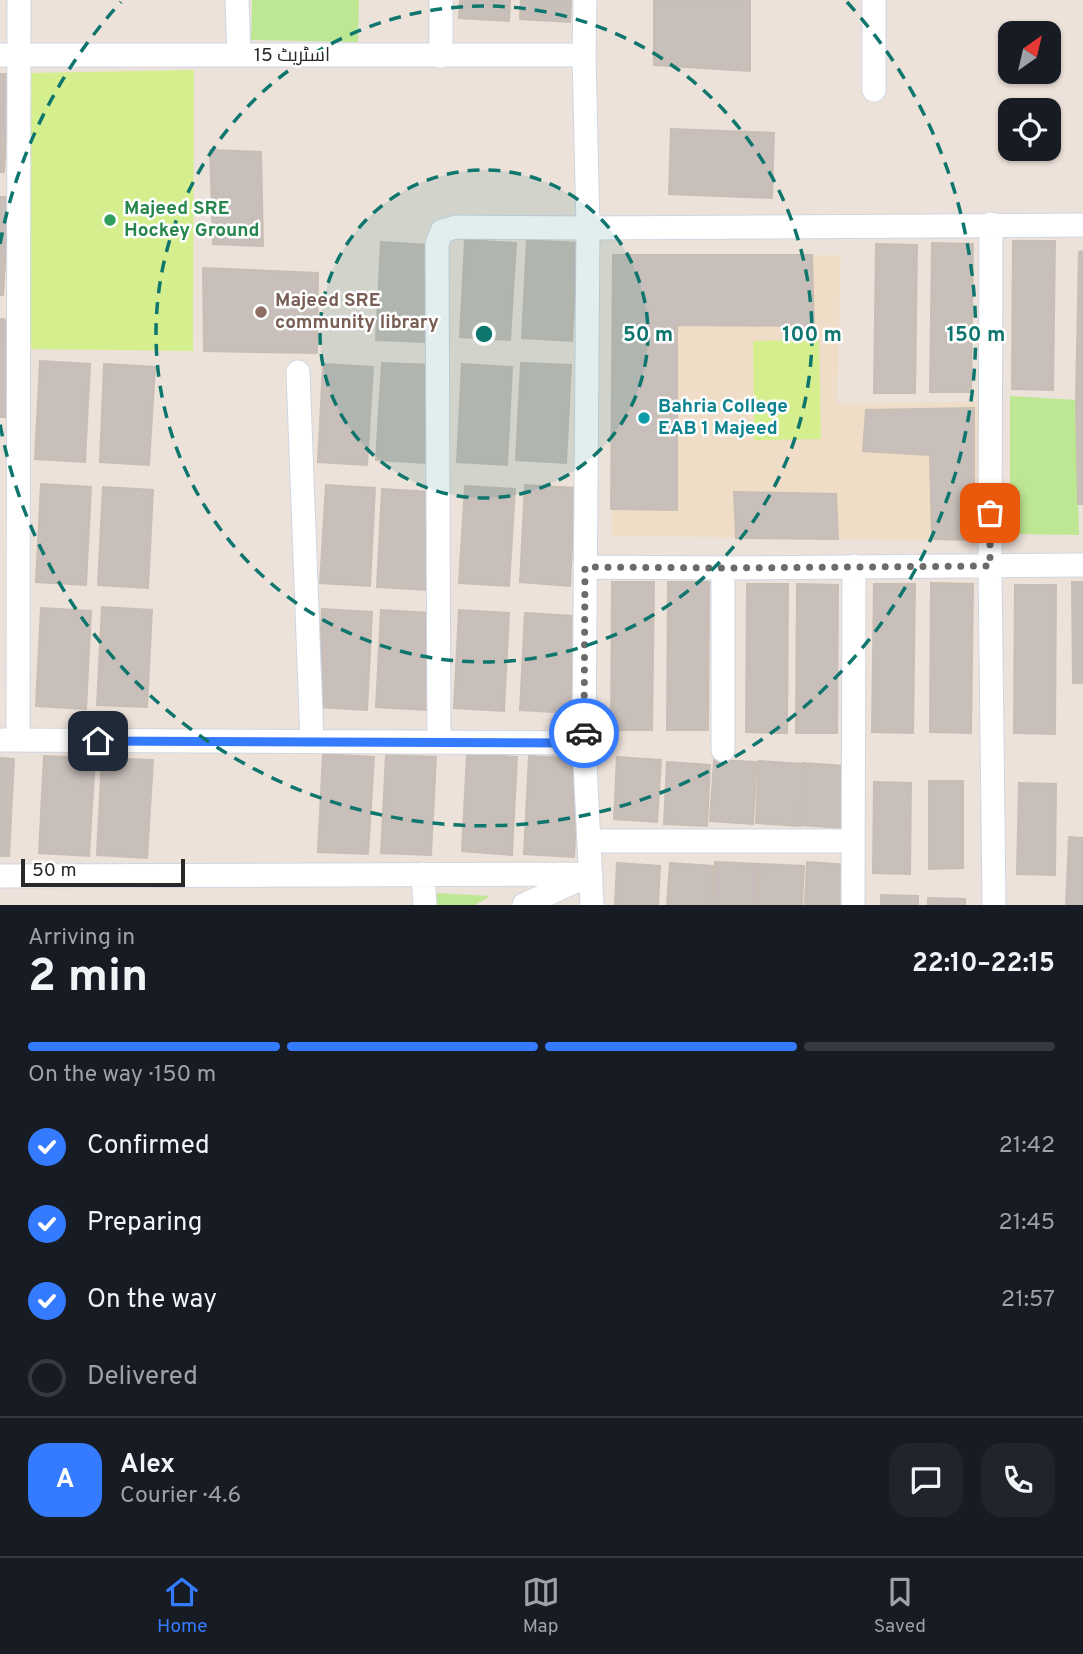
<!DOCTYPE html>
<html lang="en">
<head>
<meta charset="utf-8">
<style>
	body { margin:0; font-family:Overpass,Cairo,sans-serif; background:#20242c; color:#f1f3f6; height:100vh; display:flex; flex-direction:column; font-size:26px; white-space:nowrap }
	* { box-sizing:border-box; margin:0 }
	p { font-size:23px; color:#9ea1a6 }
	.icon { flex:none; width:38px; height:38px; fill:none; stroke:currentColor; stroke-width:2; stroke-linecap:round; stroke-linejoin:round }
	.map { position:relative; height:905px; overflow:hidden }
	.drawer { display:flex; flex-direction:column; background:#171b24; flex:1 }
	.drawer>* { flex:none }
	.needle { width:46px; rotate:34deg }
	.tools { position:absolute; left:998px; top:21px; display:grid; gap:14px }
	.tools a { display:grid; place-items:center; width:63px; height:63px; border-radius:14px; background:#171b24; box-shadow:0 2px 5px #0004; font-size:35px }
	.scale { position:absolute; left:21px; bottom:18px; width:164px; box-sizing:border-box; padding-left:7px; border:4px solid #292929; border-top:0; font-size:19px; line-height:24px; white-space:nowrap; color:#292929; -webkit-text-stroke:5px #fff; paint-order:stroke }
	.pin { position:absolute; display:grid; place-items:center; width:60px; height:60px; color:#fff; margin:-30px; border-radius:14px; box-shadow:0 4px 10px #0006 }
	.courier { position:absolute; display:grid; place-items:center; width:70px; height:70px; margin:-35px; border:5px solid #357bff; border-radius:50%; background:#fff; color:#222; box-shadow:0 2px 9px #0007 }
	.head em { font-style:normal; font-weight:700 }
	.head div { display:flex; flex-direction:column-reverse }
	.head { display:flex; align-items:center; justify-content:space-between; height:119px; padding:0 28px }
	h1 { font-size:46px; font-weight:700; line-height:52px }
	.bar { display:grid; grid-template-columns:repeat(4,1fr); gap:10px 7px; align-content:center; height:84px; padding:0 28px }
	.bar i { height:9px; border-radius:5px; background:#363941 }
	.bar .active { background:#357bff }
	.bar p { grid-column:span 4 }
	.line { display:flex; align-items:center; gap:18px; padding:0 28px; border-top:2px solid #363941 }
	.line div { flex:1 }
	.round { display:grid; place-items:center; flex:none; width:74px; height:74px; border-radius:21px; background:#20242c }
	ol { padding:0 28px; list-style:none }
	li { display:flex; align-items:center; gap:21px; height:77px }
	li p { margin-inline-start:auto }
	li .icon { padding:7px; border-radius:50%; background:#357bff; color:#fff; stroke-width:4 }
	li:last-child { color:#9ea1a6 }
	li i { width:38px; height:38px; border:4px solid #363941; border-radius:50% }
	.menu { display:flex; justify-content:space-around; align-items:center; height:98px; border-top:2px solid #363941; background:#171b24; font-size:19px; color:#9ea1a6 }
	.menu a { display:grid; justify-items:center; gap:4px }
	.menu .active { color:#357bff }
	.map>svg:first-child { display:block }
</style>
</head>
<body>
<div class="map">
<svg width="1083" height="905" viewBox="0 0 1083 905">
	<rect width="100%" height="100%" fill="#ede2da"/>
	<path fill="#efddc8" d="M613,255H841L837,403L978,402L982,541L612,536Z"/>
	<path fill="#bde793" d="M252,0H359L358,42L251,40Z
		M1010,396L1076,400L1079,535L1010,534Z
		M435,893L490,896L475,905H435Z"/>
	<path fill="#d5ef8e" d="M194,70L193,351L26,349L28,73Z
		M819,340L821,439L754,440L753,341Z"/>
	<path fill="#c8bfba" stroke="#c8beb4" stroke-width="2" d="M460,0H510L509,21L459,18Z
		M521,0H571L570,22L520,19Z
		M654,0H750V71L654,65Z
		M0,74H9L4,172H0Z
		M671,129L774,133L772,198L669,194Z
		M210,150L261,152L263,246L213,244Z
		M0,197H9L3,295H0Z
		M465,240L516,243L510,340L460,337Z
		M527,240L577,243L572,341L522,338Z
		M1013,241H1055L1053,390L1012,389Z
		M381,242L431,245L426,342L376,340Z
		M932,243L973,244L971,392H930Z
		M876,244L917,245L915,393H874Z
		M1083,251V504H1078L1076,400L1079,252Z
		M613,255H812L814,326L677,325V510L611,509Z
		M203,268L318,273L317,353L204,351Z
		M0,319L13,320L8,417H0Z
		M40,361L90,364L85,462L35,459Z
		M382,363L432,365L427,463L376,460Z
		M521,363L571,365L566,463L516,460Z
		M104,364L155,367L149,465L100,462Z
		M323,364L373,367L367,465L318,462Z
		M462,364L512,367L507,465L457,462Z
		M974,408V540L932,539L930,455L863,451L866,410Z
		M41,484L91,487L86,585L36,582Z
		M326,485L375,488L370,586L320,583Z
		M525,485L575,488L570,586L520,582Z
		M465,486L515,489L509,586L459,583Z
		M103,487L153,490L148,588L98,585Z
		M382,489L432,492L427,590L377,587Z
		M734,492L836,494L838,539L736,538Z
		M612,582H654L652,730H611Z
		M668,582H709L708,730H667Z
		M1072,582H1083V683H1073Z
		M931,583L973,584L971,733L930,732Z
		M747,584H788L787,733L746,732Z
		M797,584L838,585L837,733H796Z
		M874,584H915L913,733L872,732Z
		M1015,585H1056L1055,734L1014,733Z
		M102,607L152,610L147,707L97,705Z
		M41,608L91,611L86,709L36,706Z
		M322,609L372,612L367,710L317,707Z
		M381,610L431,613L426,710L376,707Z
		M459,610L509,613L504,711L454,708Z
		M525,613L575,616L570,713L520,710Z
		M323,754L374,757L368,854L318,852Z
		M467,754L517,757L512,855L462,851Z
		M386,755L436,757L431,855L381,853Z
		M44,756L95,758L89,856L39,853Z
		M529,756L579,759L574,857L524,854Z
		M617,757L661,760L657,822L614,819Z
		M0,758L14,759L9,856H0Z
		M102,758L153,760L147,858L97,855Z
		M714,760L757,762L753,824L710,821Z
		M759,761L803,764L800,826L756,823Z
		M667,762L710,765L707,826L664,824Z
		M803,763L846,766L843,828L800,825Z
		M929,781H963V868L929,869Z
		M874,782L911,783L910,874L873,873Z
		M1019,783L1056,784L1055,875L1017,874Z
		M1069,837L1083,838V905H1066Z
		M715,862L759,864L757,905H713Z
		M807,862L851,865L848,905H805Z
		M617,863L660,866L658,905H615Z
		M670,863L713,866L711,905H667Z
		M760,864L804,866L802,905H758Z
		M881,895L918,896V905H881Z
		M928,898L965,899V905H928Z"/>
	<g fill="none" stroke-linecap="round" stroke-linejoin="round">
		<g stroke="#cfd6e3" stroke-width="25">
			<path id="minor" d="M237,0L239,55
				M585,0L584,55L588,228L584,743L592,905
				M0,55H584
				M441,56V0
				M874,90V0
				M991,224L990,566L994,905
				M298,372L312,742
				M585,567L723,568L1083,565
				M0,740L584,743
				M18,740L19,0
				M439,742L437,244L442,231L456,227L588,228L1083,225
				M723,750V568
				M589,841H853
				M423,874L425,905
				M0,876L591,874L524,905
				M853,905L854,566"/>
		</g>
		<use href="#minor" stroke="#fff" stroke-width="23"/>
	</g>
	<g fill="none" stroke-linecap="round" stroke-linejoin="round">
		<path stroke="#6e6a67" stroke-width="7" stroke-dasharray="0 12.6" d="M584,733L585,567L723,568L990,566V513"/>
		<path stroke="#357bff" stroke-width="9" d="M98,741L584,743V733"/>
	</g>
	<circle cx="484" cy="334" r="164" fill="#0f766e" fill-opacity=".12"/>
	<g fill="none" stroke="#0f766e" stroke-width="3.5" stroke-dasharray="12 9">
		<circle cx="484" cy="334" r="164"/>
		<circle cx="484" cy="334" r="328"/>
		<path d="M0 244A492 492 0 0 1 121 2M847 2A492 492 0 1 1 0 424"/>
	</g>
	<circle fill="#2e9e5b" stroke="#fff" stroke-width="2.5" cx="110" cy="220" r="7"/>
	<circle fill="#8d6e63" stroke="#fff" stroke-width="2.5" cx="261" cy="312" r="7"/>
	<circle fill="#0f9aa8" stroke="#fff" stroke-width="2.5" cx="644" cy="418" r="7"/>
	<g text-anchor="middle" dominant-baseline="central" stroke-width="5" stroke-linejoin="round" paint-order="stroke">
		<g font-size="19" fill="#292929" stroke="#fff">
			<text x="292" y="56">اسٹریٹ 15</text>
		</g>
		<g font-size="19" font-weight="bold" fill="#27864d" stroke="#fff" text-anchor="start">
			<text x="124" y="209">Majeed SRE<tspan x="124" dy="22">Hockey Ground</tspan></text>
		</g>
		<g font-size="19" font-weight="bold" fill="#785e54" stroke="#fff" text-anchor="start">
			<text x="275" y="301">Majeed SRE<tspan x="275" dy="22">community library</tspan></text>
		</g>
		<g font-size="19" font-weight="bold" fill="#0d838f" stroke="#fff" text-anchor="start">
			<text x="658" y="407">Bahria College<tspan x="658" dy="22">EAB 1 Majeed</tspan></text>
		</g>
	</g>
	<circle cx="484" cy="334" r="10" fill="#0f766e" stroke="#fff" stroke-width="3.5"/>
	<g font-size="21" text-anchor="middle" font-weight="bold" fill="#0f766e" stroke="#fff" stroke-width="5" stroke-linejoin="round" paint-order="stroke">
		<text x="648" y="341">50 m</text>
		<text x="812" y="341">100 m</text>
		<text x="976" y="341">150 m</text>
	</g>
</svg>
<div class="tools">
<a><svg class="needle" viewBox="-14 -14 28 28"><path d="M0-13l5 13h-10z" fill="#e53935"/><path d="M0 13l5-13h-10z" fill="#9ea1a6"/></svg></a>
<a><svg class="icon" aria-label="locate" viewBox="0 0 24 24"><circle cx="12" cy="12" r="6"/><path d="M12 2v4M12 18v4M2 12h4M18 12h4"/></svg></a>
</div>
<div class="scale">50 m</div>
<div class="pin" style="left:990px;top:513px;background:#ea580c"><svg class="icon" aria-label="bag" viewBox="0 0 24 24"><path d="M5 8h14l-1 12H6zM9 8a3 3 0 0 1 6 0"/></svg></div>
<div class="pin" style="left:98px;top:741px;background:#1f2937"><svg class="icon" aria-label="home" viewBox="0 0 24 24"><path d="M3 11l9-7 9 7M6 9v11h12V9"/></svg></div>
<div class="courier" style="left:584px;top:733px"><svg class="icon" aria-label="car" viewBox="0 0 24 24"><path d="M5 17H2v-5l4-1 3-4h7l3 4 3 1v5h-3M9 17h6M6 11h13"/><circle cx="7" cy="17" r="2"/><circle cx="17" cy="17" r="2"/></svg></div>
</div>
<section class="drawer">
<div class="head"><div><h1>2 min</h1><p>Arriving in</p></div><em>22:10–22:15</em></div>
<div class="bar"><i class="active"></i><i class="active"></i><i class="active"></i><i></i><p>On the way · 150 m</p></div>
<ol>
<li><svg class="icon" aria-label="check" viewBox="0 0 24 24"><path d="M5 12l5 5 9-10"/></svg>Confirmed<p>21:42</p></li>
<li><svg class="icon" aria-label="check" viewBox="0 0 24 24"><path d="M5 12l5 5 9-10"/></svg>Preparing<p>21:45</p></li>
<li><svg class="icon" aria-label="check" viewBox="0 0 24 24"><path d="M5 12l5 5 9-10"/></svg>On the way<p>21:57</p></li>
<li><i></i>Delivered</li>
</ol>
<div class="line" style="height:126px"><b class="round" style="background:#357bff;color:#fff">A</b><div><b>Alex</b><p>Courier · 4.6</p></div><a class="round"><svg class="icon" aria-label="chat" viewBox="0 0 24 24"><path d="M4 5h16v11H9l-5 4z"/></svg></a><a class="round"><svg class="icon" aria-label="phone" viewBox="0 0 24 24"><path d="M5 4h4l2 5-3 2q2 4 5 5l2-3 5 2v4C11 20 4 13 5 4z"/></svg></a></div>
</section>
<nav class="menu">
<a class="active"><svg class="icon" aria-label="home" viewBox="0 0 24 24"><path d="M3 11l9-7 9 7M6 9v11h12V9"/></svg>Home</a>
<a><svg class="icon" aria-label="map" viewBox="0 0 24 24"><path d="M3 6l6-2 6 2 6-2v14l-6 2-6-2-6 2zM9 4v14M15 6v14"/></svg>Map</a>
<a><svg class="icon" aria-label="saved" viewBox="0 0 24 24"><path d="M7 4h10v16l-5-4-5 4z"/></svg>Saved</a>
</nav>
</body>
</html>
